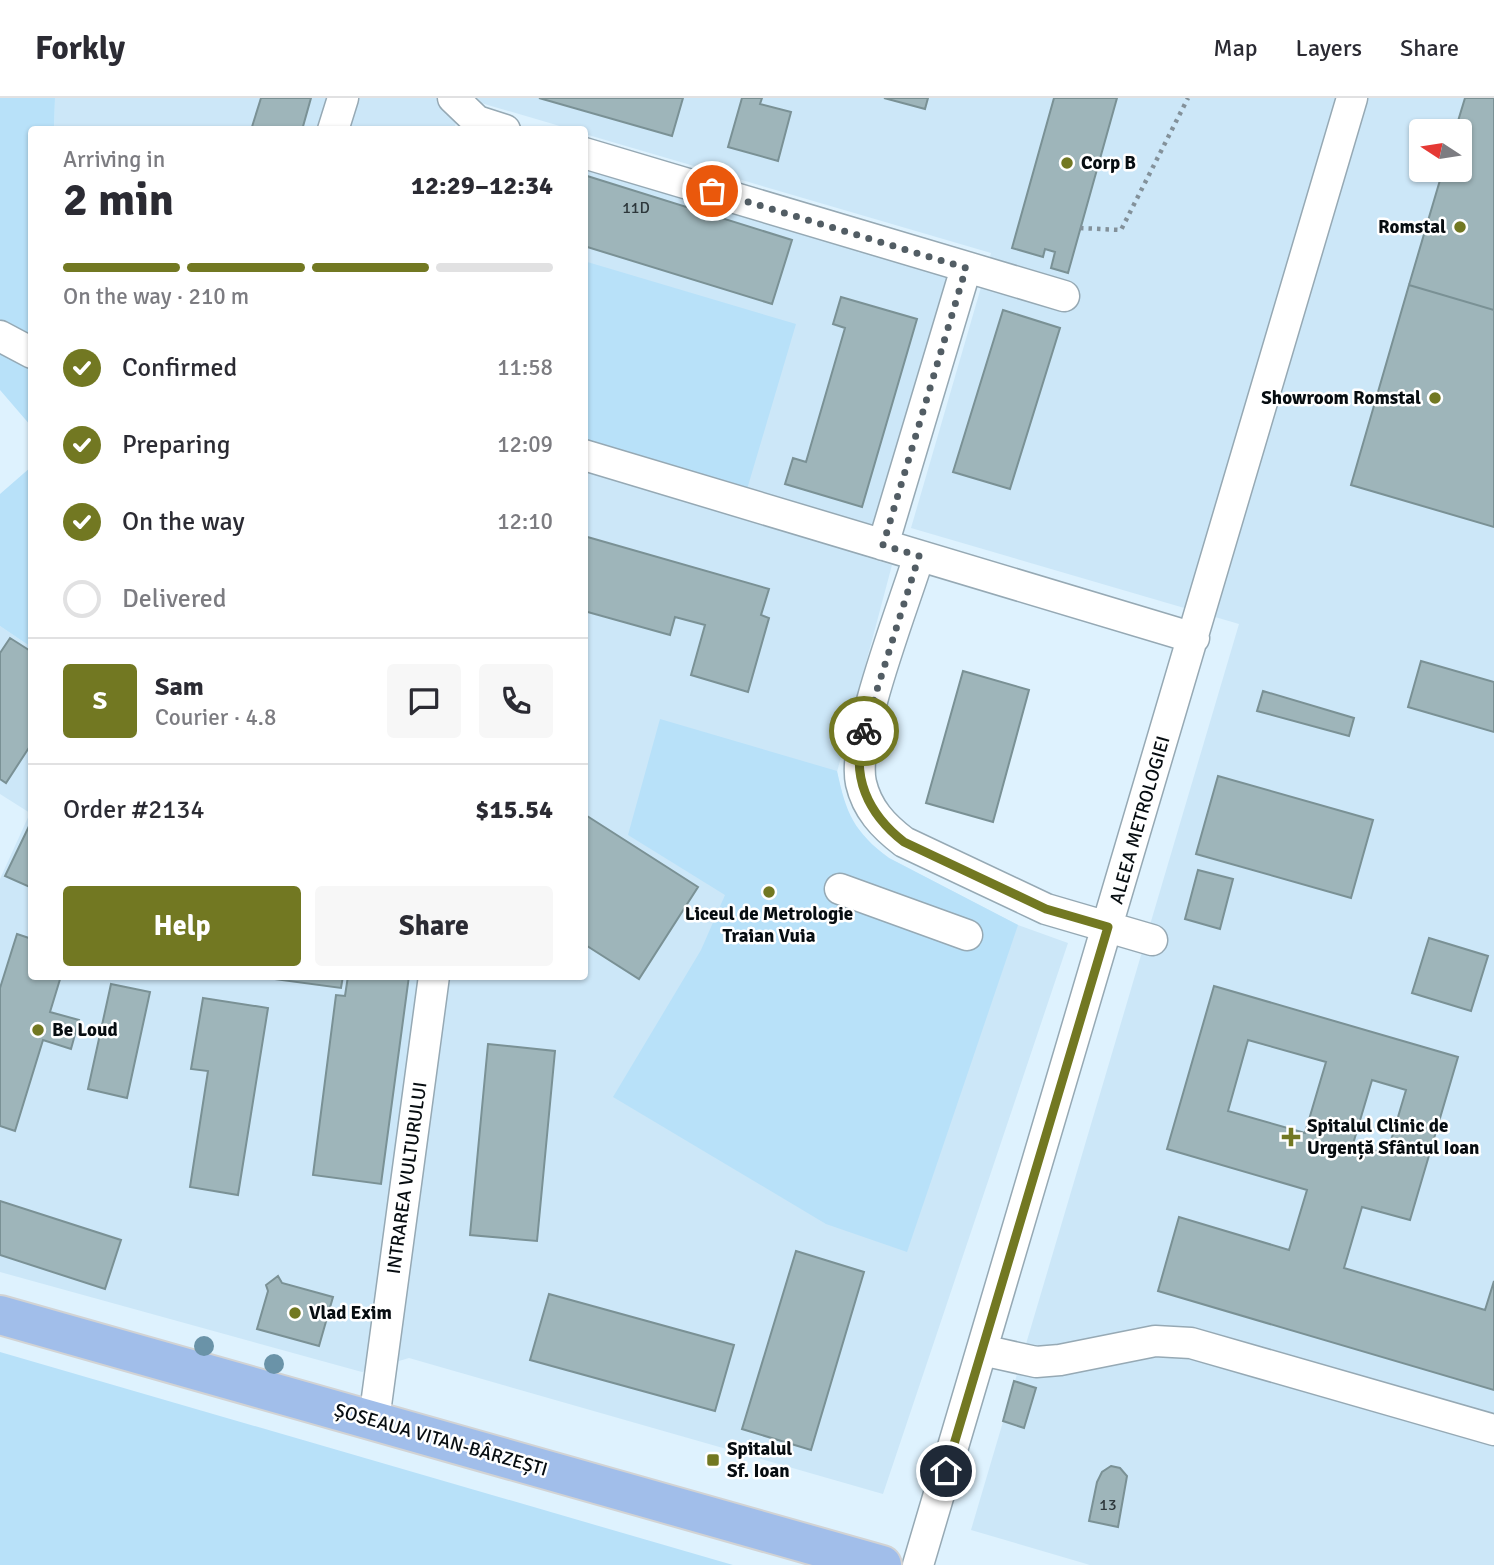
<!DOCTYPE html>
<html lang="en">
<head>
<meta charset="utf-8">
<style>
	body { margin:0; font-family:Signika,sans-serif; background:#f7f7f7; color:#2b2b33; height:100vh; display:flex; flex-direction:column; font-size:26px; white-space:nowrap }
	* { box-sizing:border-box; margin:0 }
	p { font-size:23px; color:#7c7c81 }
	.icon { flex:none; width:38px; height:38px; fill:none; stroke:currentColor; stroke-width:2; stroke-linecap:round; stroke-linejoin:round }
	.map { position:relative; flex:1; overflow:hidden }
	.drawer { position:absolute; left:28px; top:28px; width:560px; height:854px; display:flex; flex-direction:column; background:#fff; border-radius:7px; box-shadow:0 2px 5px #0004 }
	.drawer>* { flex:none }
	.needle { width:46px; rotate:282deg }
	.buttons { position:absolute; left:1409px; top:21px; display:grid; gap:14px }
	.buttons a { display:grid; place-items:center; width:63px; height:63px; border-radius:7px; background:#fff; box-shadow:0 2px 5px #0004; font-size:35px }
	.pin { position:absolute; display:grid; place-items:center; width:60px; height:60px; color:#fff; margin:-30px; border:4px solid #fff; border-radius:50%; box-shadow:0 2px 7px #0007 }
	.courier { position:absolute; display:grid; place-items:center; width:70px; height:70px; margin:-35px; border:5px solid #727822; border-radius:50%; background:#fff; color:#222; box-shadow:0 2px 9px #0007 }
	.headline em { font-style:normal; font-weight:700 }
	.headline div { display:flex; flex-direction:column-reverse }
	.headline { display:flex; align-items:center; justify-content:space-between; height:119px; padding:0 35px }
	h1 { font-size:46px; font-weight:700; line-height:52px }
	.bar { display:grid; grid-template-columns:repeat(4,1fr); gap:10px 7px; align-content:center; height:84px; padding:0 35px }
	.bar i { height:9px; border-radius:5px; background:#e1e1e2 }
	.bar .on { background:#727822 }
	.bar p { grid-column:span 4 }
	.line { display:flex; align-items:center; gap:18px; padding:0 35px; border-top:2px solid #e1e1e2 }
	.line div { flex:1 }
	.round { display:grid; place-items:center; flex:none; width:74px; height:74px; border-radius:7px; background:#f7f7f7 }
	ol { padding:0 35px; list-style:none }
	li { display:flex; align-items:center; gap:21px; height:77px }
	li p { margin-inline-start:auto }
	li .icon { padding:7px; border-radius:50%; background:#727822; color:#fff; stroke-width:4 }
	li:last-child { color:#7c7c81 }
	li i { width:38px; height:38px; border:4px solid #e1e1e2; border-radius:50% }
	.cta { display:flex; gap:14px; margin-top:auto; padding:14px 35px }
	.cta a { flex:1; height:80px; border-radius:7px; background:#727822; color:#fff; font-size:28px; font-weight:700; line-height:80px; text-align:center }
	.cta a+a { background:#f7f7f7; color:#2b2b33 }
	header { display:flex; align-items:center; gap:42px; box-sizing:border-box; height:98px; padding:0 35px; background:#fff; border-bottom:2px solid #e1e1e2 }
	header strong { font-size:33px }
	nav { display:flex; gap:38px; margin-inline-start:auto; font-size:24px }
	.map>svg:first-child { display:block }
</style>
</head>
<body>
<header>
<strong>Forkly</strong>
<nav><a>Map</a><a>Layers</a><a>Share</a></nav>
</header>
<div class="map">
<svg width="1494" height="1467" viewBox="0 0 1494 1467">
	<rect width="100%" height="100%" fill="#def2fe"/>
	<path fill="#cce7f8" fill-rule="evenodd" d="M55,0H1494V1467H1090L971,1432L1239,526L911,430L991,155L585,36L584,32L570,31L464,0L455,28L466,31L54,32ZM1421,33H1460V72H1421Z
		M585,67L953,176L866,459L892,467L837,674L845,707L853,725L872,747L889,760L1018,827L1068,845L883,1396L409,1260L362,1274L0,1174V781L30,715L0,696V528L31,549L32,878H584Z"/>
	<path fill="#b8e1f9" d="M0,0H55L54,31L32,32L31,328L0,292Z
		M584,163L796,226L745,398L585,351Z
		M31,369V549L0,528V396Z
		M660,621L837,673C846,715 854,734 889,760L1018,827L907,1154L826,1126L613,999L701,852L725,797L628,737Z
		M0,1254L733,1467H0Z"/>
	<path fill="#9eb5ba" stroke="#7a9195" stroke-width="2" fill-rule="evenodd" d="M261,0H311L302,32H251Z
		M539,0H683L672,38Z
		M742,0H762L760,6L791,14L778,63L728,49Z
		M884,0H928L925,11Z
		M1054,0H1117L1068,175L1051,170L1055,154L1045,151L1043,159L1012,150Z
		M1465,0H1494V212L1409,187L1443,72H1460V33H1455Z
		M584,77L792,142L772,206L584,148Z
		M1409,187L1494,212V429L1351,387Z
		M841,199L917,221L862,409L785,386L793,360L806,364L845,230L833,226Z
		M1003,212L1060,230L1010,391L953,374Z
		M584,438L769,491L761,517L769,520L748,594L691,577L705,527L675,519L670,537L584,513Z
		M10,540L32,554V645L6,685L0,681V555Z
		M1421,563L1494,584V634L1408,609Z
		M963,573L1029,592L993,724L926,705Z
		M1263,593L1354,620L1349,638L1257,613Z
		M1218,678L1373,722L1351,800L1196,756Z
		M584,716L698,789L639,881L584,846Z
		M32,722V790L5,778Z
		M1198,772L1233,781L1220,831L1185,821Z
		M17,836L32,841V878H61L50,914L79,922L71,951L43,942L15,1033L0,1028V890Z
		M1429,840L1488,858L1471,913L1412,895Z
		M252,878H343L341,890Z
		M348,878H409L381,1086L313,1077L336,897L345,898Z
		M111,886L150,894L127,1000L88,991Z
		M1214,888L1458,959L1410,1122L1362,1109L1344,1170L1485,1212L1494,1183V1292L1158,1193L1179,1119L1289,1152L1307,1092L1167,1051ZM1248,942L1326,964L1305,1035L1228,1013ZM1372,982L1406,992L1387,1056L1353,1046Z
		M203,900L268,910L238,1097L190,1089L208,973L191,971Z
		M488,946L555,953L537,1143L470,1137Z
		M0,1103L121,1142L105,1191L0,1157Z
		M796,1153L864,1174L811,1352L742,1331Z
		M278,1178L282,1185L333,1199L319,1248L257,1231L268,1193L266,1187Z
		M549,1196L734,1247L715,1313L530,1262Z
		M1014,1283L1036,1290L1024,1330L1003,1323Z
		M1111,1368L1120,1370L1127,1378L1118,1429L1089,1423L1097,1384L1102,1374Z"/>
	<g fill="none" stroke-linecap="round" stroke-linejoin="round">
		<g stroke="#96a9b4" stroke-width="33">
			<path id="minor" d="M453,0L477,23L505,32
				M333,32L343,0
				M584,55L1064,198
				M0,238L32,255
				M584,357L1194,540
				M883,447L966,170
				M919,458C904,507 851,641 861,685C867,711 883,728 904,744L1046,811L1152,842
				M840,791L967,837
				M982,1252L1036,1264L1060,1262L1155,1243L1191,1245L1494,1332
				M374,1322L434,878
				M918,1467L1352,0"/>
		</g>
		<g stroke="#d2d3d4" stroke-width="42">
			<path id="major" d="M0,1217L882,1467"/>
		</g>
		<path stroke="#83919a" stroke-width="4.5" stroke-dasharray="3.5 5" stroke-linecap="butt" d="M1080,130L1121,132L1188,0"/>
		<use href="#minor" stroke="#fff" stroke-width="30"/>
		<use href="#major" stroke="#a1beea" stroke-width="38"/>
	</g>
	<g fill="#6a93a8">
		<circle cx="204" cy="1248" r="10"/>
		<circle cx="274" cy="1266" r="10"/>
	</g>
	<g fill="none" stroke-linecap="round" stroke-linejoin="round">
		<path stroke="#525d64" stroke-width="7" stroke-dasharray="0 12.6" d="M712,93L966,170L883,447L919,458L864,633"/>
		<path stroke="#727822" stroke-width="9" d="M864,633C850,678 868,716 904,744L1046,811L1108,829L946,1373"/>
	</g>
	<g fill="#727822" stroke="#fff" stroke-width="2.5">
		<circle cx="1067" cy="65" r="7"/>
		<circle cx="1460" cy="129" r="7"/>
		<circle cx="1435" cy="300" r="7"/>
		<circle cx="769" cy="794" r="7"/>
		<circle cx="38" cy="932" r="7"/>
		<path d="M1287.5 1028.5h7v7h7v7h-7v7h-7v-7h-7v-7h7z"/>
		<circle cx="295" cy="1215" r="7"/>
		<rect x="706" y="1355" width="14" height="14" rx="3.5"/>
	</g>
	<g text-anchor="middle" dominant-baseline="central" stroke-width="5" stroke-linejoin="round" paint-order="stroke">
		<g font-size="16" fill="#2d373b">
			<text x="636" y="110">11D</text>
			<text x="1108" y="1407">13</text>
		</g>
		<g font-size="19" font-weight="bold" fill="#070d11" stroke="#fff" text-anchor="start">
			<text x="1081" y="65">Corp B</text>
			<text x="1446" y="129" text-anchor="end">Romstal</text>
			<text x="1421" y="300" text-anchor="end">Showroom Romstal</text>
			<text x="769" y="816" text-anchor="middle">Liceul de Metrologie<tspan x="769" dy="22">Traian Vuia</tspan></text>
			<text x="52" y="932">Be Loud</text>
			<text x="1307" y="1028">Spitalul Clinic de<tspan x="1307" dy="22">Urgență Sfântul Ioan</tspan></text>
			<text x="309" y="1215">Vlad Exim</text>
			<text x="727" y="1351">Spitalul<tspan x="727" dy="22">Sf. Ioan</tspan></text>
		</g>
		<g font-size="19" fill="#070d11" stroke="#fff">
			<text transform="translate(1140 722) rotate(-74)">ALEEA METROLOGIEI</text>
			<text transform="translate(407 1080) rotate(-82)">INTRAREA VULTURULUI</text>
			<text transform="translate(441 1342) rotate(16)">ȘOSEAUA VITAN-BÂRZEȘTI</text>
		</g>
	</g>
</svg>
<div class="buttons">
<a><svg class="needle" viewBox="-14 -14 28 28"><path d="M0-13l5 13h-10z" fill="#e53935"/><path d="M0 13l5-13h-10z" fill="#7c7c81"/></svg></a>
</div>
<div class="pin" style="left:712px;top:93px;background:#ea580c"><svg class="icon" aria-label="bag" viewBox="0 0 24 24"><path d="M5 8h14l-1 12H6zM9 8a3 3 0 0 1 6 0"/></svg></div>
<div class="pin" style="left:946px;top:1373px;background:#1f2937"><svg class="icon" aria-label="home" viewBox="0 0 24 24"><path d="M3 11l9-7 9 7M6 9v11h12V9"/></svg></div>
<div class="courier" style="left:864px;top:633px"><svg class="icon" aria-label="bike" viewBox="0 0 24 24"><circle cx="6" cy="16" r="4"/><circle cx="18" cy="16" r="4"/><path d="M6 16l4-8h5l3 8M10 8l3 8H6M13 5h3"/></svg></div>
<section class="drawer">
<div class="headline"><div><h1>2 min</h1><p>Arriving in</p></div><em>12:29–12:34</em></div>
<div class="bar"><i class="on"></i><i class="on"></i><i class="on"></i><i></i><p>On the way · 210 m</p></div>
<ol>
<li><svg class="icon" aria-label="check" viewBox="0 0 24 24"><path d="M5 12l5 5 9-10"/></svg>Confirmed<p>11:58</p></li>
<li><svg class="icon" aria-label="check" viewBox="0 0 24 24"><path d="M5 12l5 5 9-10"/></svg>Preparing<p>12:09</p></li>
<li><svg class="icon" aria-label="check" viewBox="0 0 24 24"><path d="M5 12l5 5 9-10"/></svg>On the way<p>12:10</p></li>
<li><i></i>Delivered</li>
</ol>
<div class="line" style="height:126px"><b class="round" style="background:#727822;color:#fff">S</b><div><b>Sam</b><p>Courier · 4.8</p></div><a class="round"><svg class="icon" aria-label="chat" viewBox="0 0 24 24"><path d="M4 5h16v11H9l-5 4z"/></svg></a><a class="round"><svg class="icon" aria-label="phone" viewBox="0 0 24 24"><path d="M5 4h4l2 5-3 2q2 4 5 5l2-3 5 2v4C11 20 4 13 5 4z"/></svg></a></div>
<div class="line" style="height:91px"><div>Order #2134</div><b>$15.54</b></div>
<div class="cta"><a>Help</a><a>Share</a></div>
</section>
</div>
</body>
</html>
